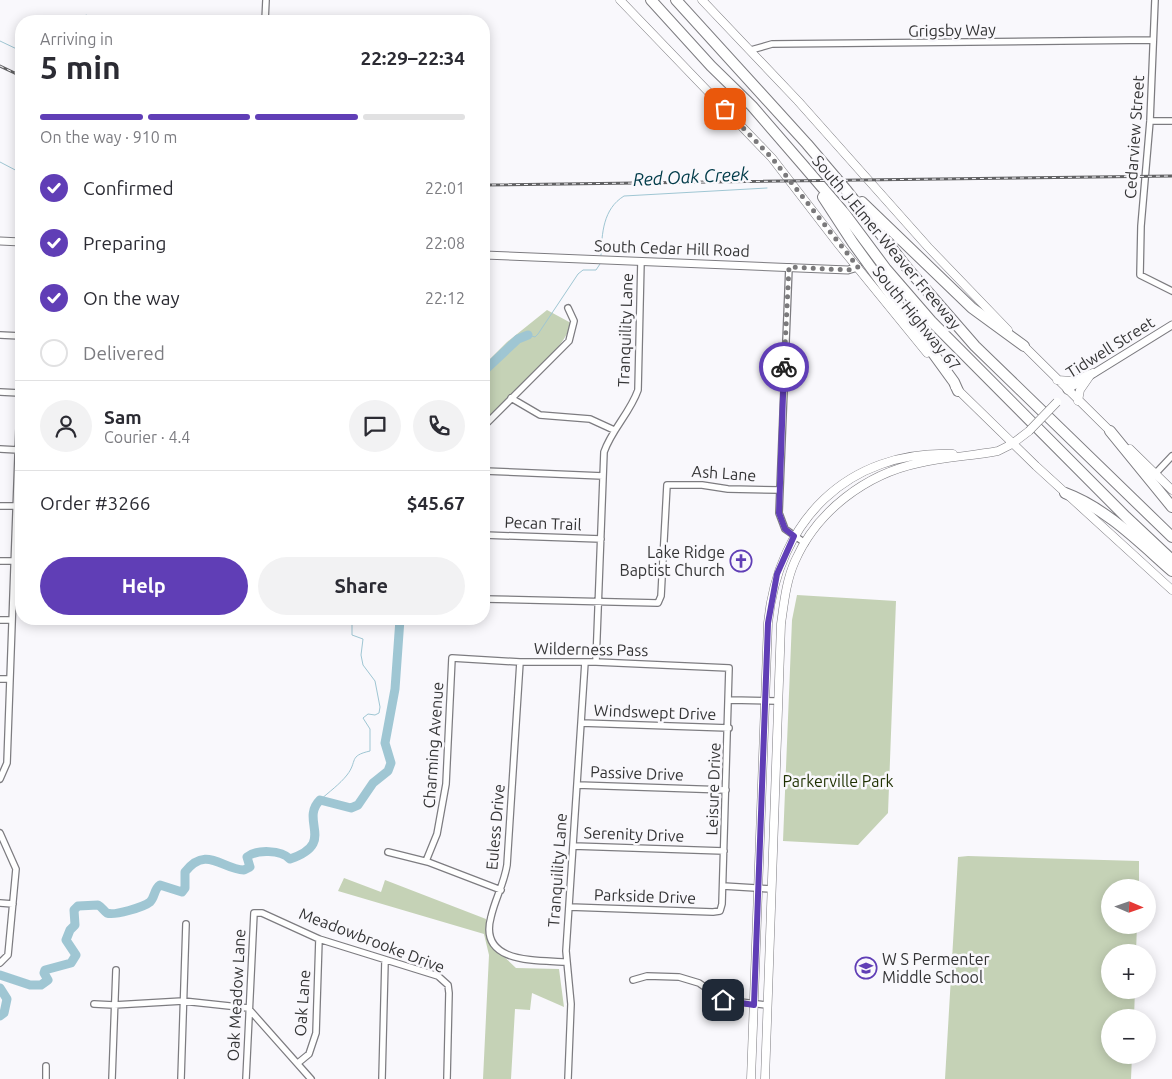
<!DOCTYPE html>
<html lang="en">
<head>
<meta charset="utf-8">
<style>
	body { margin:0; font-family:Ubuntu,sans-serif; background:#f2f2f3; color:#2b2b33; height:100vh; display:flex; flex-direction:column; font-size:19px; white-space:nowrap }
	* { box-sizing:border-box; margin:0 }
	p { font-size:16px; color:#7c7c81 }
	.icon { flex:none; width:28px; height:28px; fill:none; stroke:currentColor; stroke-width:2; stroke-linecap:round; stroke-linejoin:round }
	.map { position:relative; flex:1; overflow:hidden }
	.panel { position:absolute; left:15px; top:15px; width:475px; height:610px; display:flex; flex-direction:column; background:#fff; border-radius:20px; box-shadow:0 2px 12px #0003 }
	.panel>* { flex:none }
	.needle { width:32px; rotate:92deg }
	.fabs { position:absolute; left:1101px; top:879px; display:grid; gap:10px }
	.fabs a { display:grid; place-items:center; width:55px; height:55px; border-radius:50%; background:#fff; box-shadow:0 2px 12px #0003; font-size:25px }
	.pin { position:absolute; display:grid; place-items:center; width:42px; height:42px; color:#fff; margin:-21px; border-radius:10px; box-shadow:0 2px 8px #0006 }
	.courier { position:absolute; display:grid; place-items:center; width:50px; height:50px; margin:-25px; border:4px solid #603eb6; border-radius:50%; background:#fff; color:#222; box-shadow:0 1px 6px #0007 }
	.head em { font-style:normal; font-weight:700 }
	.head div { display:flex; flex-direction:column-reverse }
	.head { display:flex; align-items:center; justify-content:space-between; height:85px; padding:0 25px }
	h1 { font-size:32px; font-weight:700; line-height:38px }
	.bar { display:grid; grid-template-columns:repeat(4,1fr); gap:8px 5px; align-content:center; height:60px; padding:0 25px }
	.bar i { height:6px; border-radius:4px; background:#e1e1e2 }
	.bar .active { background:#603eb6 }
	.bar p { grid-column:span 4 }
	.line { display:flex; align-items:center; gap:12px; padding:0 25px; border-top:1px solid #e1e1e2 }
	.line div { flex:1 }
	.round { display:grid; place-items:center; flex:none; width:52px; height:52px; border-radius:26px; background:#f2f2f3 }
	ol { padding:0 25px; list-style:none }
	li { display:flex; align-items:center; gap:15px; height:55px }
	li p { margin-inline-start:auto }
	li .icon { padding:5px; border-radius:50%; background:#603eb6; color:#fff; stroke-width:4 }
	li:last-child { color:#7c7c81 }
	li i { width:28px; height:28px; border:2px solid #e1e1e2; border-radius:50% }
	.button { display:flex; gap:10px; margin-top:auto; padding:10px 25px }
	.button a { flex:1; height:58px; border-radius:30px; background:#603eb6; color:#fff; font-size:20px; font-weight:700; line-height:58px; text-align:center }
	.button a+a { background:#f2f2f3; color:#2b2b33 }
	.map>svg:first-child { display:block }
</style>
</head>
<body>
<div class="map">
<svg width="1172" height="1079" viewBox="0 0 1172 1079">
	<rect width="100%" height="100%" fill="#f9f8fc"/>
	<path fill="#c5d2b6" d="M547,310L571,323C567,349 504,401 484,422V365L507,342Z
		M797,595L896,601L888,813L858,845L783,841L792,620Z
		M968,856L1139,861V887L1110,888V925H1137L1136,952H1110V990H1135L1134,1017L1110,1018V1055H1132L1131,1079H945L958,857Z
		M344,878L381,892L385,880L486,919L497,950L516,968L559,969L564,1007L532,993L530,1010L515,1009L511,1079H483L489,955L484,934L338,891Z"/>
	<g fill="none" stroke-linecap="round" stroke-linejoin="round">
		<path stroke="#9fc6d3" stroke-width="1" d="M83,21L86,15
			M0,41L21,51
			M0,162L21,173
			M601,255C602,233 603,209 624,196L767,188
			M528,335L535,337L538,334L578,274L583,270H596L600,264
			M320,800C329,792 340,784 347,775C358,761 348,756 370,751V729L363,718L368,714L375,715L379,713L380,707L375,681L363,665L361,655L363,639L352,635V619"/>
		<path stroke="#9fc6d3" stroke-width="9" d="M484,371L518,339L528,335
			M0,975L30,985H41L48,980L44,973L45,970L71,963L76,955L66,940L70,930L75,925L74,910L78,906L98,905C102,907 104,911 107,913C114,916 144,907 150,902C155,897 154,889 160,885L182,892L185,888V872C206,845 222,869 244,870L250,867L247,857C257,849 281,850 290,859C337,843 299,821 320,800L351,808L358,805L373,783L388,771L391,763L385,743L395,689L400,619
			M0,988L7,999L4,1013L0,1016"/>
		<g stroke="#7d7c80" stroke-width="8">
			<path id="minor" d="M1155,0L1150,121L1141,226L1140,275L1172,291
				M265,21L266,0
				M751,50L772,44L1153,40
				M1150,121H1172
				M789,267L779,513L785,529L805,543
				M0,335L21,336
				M0,392L20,393
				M511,398L540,415L590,419L614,430
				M484,426L569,341L574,321L568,308
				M0,449L18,450
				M484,471L603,476
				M1155,474L1172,456
				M0,506H15
				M484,535L601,539
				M0,561H13
				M484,599L658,603L661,596L667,485H702L728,489L779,490
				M0,620H10
				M520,662L507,865C504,884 495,899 491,917C478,964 537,960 565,962
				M596,662L604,452C612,429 630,413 638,390L641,261
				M0,679H10
				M730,700L778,701
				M581,723L729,728
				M0,779L7,763L21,373
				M577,785L726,790
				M0,833L16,869L8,955L0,963
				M573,846L724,851
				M388,852L428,862L501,890
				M426,861L437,834L446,784L452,658L520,662H596L729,668L722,904L720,911L713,912L569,907
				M723,886L772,889
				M0,903L13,904
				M633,980L647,976L679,977L699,983L723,1000L767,1005
				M94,1004L114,1005L183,1001L248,1008L311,1079
				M298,1063L309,1054L316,1033L319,939
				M46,1079V1066
				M112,1079L116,970
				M181,1079L186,924
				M246,1079L254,913H262L319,939L438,976L448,985L449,993L447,1079
				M382,1079L385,961
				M568,1079L571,1004L566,951L585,662"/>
		</g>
		<g stroke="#7d7c80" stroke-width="9">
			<path id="tertiary" d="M0,241L21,242
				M484,255L848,270L858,267
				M1067,390L1172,325"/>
		</g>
		<g stroke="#7d7c80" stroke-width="9">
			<path id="secondary" d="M620,0L772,158L839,245L927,353
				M702,0L798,101L928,247L1008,330
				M1021,343L1112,433
				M1057,380L1073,381L1093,373
				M955,387L1036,466L1172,590
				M1078,401L1080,390L1089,377
				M1130,449L1172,490
				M751,1079L768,623C778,521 847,450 953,454
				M765,1079L781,624C784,603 786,581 795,561C817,511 866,474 919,463C945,457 972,456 998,451L1012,444L1029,431"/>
		</g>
		<g stroke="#7d7c80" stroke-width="12">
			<path id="motorway" d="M651,0L711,66L752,106L803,165L845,214L886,269L931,321L1126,517L1172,560
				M676,0L807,144L847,191L908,269L975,346L1172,537
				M823,197L853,243L954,382L958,391
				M862,202L972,308L1024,346
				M1110,431L1172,507
				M1065,493C1106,508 1140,543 1172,571"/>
		</g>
		<use href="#minor" stroke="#fff" stroke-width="5.5"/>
		<use href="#tertiary" stroke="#fff" stroke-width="7"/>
		<use href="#secondary" stroke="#fff" stroke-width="8"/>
		<use href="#motorway" stroke="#fff" stroke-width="10"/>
		<g stroke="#616163" stroke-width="3">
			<path id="rail" d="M0,66L21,76
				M484,185L1172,176"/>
		</g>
		<use href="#rail" stroke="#f9f8fc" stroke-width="1" stroke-dasharray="4" stroke-linecap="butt"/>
		<g stroke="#7d7c80" stroke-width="9" stroke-linecap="butt">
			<path id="secondary-bridge" d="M1029,431L1057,402"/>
		</g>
		<use href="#secondary-bridge" stroke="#fff" stroke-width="8"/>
	</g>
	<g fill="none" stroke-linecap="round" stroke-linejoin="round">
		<path stroke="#7a797b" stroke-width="5" stroke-dasharray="0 9" d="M725,109L772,158L858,267L848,270L789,267L784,367"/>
		<path stroke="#603eb6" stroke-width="6" d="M723,1000L754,1005L768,623L777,574L794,536L785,529L779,513L784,367"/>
	</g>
	<defs>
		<g id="church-ring" transform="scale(1.125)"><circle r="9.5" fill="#f9f8fc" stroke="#603eb6" stroke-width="1.5"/><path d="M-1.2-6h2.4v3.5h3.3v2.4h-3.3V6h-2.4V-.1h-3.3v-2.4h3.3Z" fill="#603eb6"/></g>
		<g id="school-ring" transform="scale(1.125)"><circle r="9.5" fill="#f9f8fc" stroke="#603eb6" stroke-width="1.5"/><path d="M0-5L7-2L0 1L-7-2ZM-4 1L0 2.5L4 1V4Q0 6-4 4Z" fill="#603eb6"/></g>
	</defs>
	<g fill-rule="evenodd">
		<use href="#church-ring" x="741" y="561"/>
		<use href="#school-ring" x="866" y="968"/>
	</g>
	<g text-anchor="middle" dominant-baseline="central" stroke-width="5" stroke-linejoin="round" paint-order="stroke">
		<g font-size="16" fill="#353536" stroke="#f9f8fc">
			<text transform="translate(952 30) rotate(-1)">Grigsby Way</text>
			<text transform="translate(1134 137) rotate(-86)">Cedarview Street</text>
			<text transform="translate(887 242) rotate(50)">South J Elmer Weaver Freeway</text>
			<text transform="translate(672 248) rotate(2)">South Cedar Hill Road</text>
			<text transform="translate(917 318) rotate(51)">South Highway 67</text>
			<text transform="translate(625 330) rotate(-88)">Tranquility Lane</text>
			<text transform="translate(1110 347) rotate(-32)">Tidwell Street</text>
			<text transform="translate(724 473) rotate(4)">Ash Lane</text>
			<text transform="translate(543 523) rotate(2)">Pecan Trail</text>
			<text transform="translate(591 649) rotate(1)">Wilderness Pass</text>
			<text transform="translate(655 712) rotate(2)">Windswept Drive</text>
			<text transform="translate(433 745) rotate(-86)">Charming Avenue</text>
			<text transform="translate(637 773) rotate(2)">Passive Drive</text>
			<text transform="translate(713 789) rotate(-88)">Leisure Drive</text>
			<text transform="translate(495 827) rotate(-85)">Euless Drive</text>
			<text transform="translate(634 834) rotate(2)">Serenity Drive</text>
			<text transform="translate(557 870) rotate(-86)">Tranquility Lane</text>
			<text transform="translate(645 896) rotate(2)">Parkside Drive</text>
			<text transform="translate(372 940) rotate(21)">Meadowbrooke Drive</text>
			<text transform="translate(236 995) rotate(-87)">Oak Meadow Lane</text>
			<text transform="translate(302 1003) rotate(-86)">Oak Lane</text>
		</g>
		<g font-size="16" fill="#353536" stroke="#f9f8fc" text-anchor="end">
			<text x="725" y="552">Lake Ridge<tspan x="725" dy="18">Baptist Church</tspan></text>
			<text x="882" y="959" text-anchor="start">W S Permenter<tspan x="882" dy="18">Middle School</tspan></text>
		</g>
		<g font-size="16" fill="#1e3000" stroke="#f9f8fc">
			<text x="838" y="781">Parkerville Park</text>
		</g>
		<g font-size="18" font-style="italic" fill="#003b49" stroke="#f9f8fc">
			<text transform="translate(691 176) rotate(-3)">Red Oak Creek</text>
		</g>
	</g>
</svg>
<div class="fabs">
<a><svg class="needle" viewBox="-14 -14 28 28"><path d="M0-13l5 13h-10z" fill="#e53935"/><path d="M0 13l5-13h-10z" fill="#7c7c81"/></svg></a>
<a>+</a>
<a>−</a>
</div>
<div class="pin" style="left:725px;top:109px;background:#ea580c"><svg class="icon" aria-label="bag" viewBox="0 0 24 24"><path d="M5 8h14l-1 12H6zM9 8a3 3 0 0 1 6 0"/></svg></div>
<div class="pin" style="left:723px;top:1000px;background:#1f2937"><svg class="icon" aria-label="home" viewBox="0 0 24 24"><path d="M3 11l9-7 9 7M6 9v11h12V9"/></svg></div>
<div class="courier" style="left:784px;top:367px"><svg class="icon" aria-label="bike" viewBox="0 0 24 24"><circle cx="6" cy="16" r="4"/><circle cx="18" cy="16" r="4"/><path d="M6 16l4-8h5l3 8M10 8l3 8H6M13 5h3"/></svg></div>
<section class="panel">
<div class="head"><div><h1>5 min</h1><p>Arriving in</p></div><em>22:29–22:34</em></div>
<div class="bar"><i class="active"></i><i class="active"></i><i class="active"></i><i></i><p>On the way · 910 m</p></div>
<ol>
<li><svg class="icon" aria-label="check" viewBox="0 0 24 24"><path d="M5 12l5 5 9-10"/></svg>Confirmed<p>22:01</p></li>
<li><svg class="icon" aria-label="check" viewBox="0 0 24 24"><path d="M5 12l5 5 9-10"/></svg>Preparing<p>22:08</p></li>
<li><svg class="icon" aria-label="check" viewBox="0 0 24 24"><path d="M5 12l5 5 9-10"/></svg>On the way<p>22:12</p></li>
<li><i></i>Delivered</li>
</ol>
<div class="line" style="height:90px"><a class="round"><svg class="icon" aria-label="person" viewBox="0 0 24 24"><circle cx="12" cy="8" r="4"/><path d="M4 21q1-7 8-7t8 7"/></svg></a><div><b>Sam</b><p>Courier · 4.4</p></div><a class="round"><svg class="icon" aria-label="chat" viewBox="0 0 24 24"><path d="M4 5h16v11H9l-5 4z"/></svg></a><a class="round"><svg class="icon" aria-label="phone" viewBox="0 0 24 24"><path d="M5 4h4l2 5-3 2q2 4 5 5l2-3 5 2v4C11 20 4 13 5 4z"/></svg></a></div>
<div class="line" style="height:65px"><div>Order #3266</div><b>$45.67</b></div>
<div class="button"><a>Help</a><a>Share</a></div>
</section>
</div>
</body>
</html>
